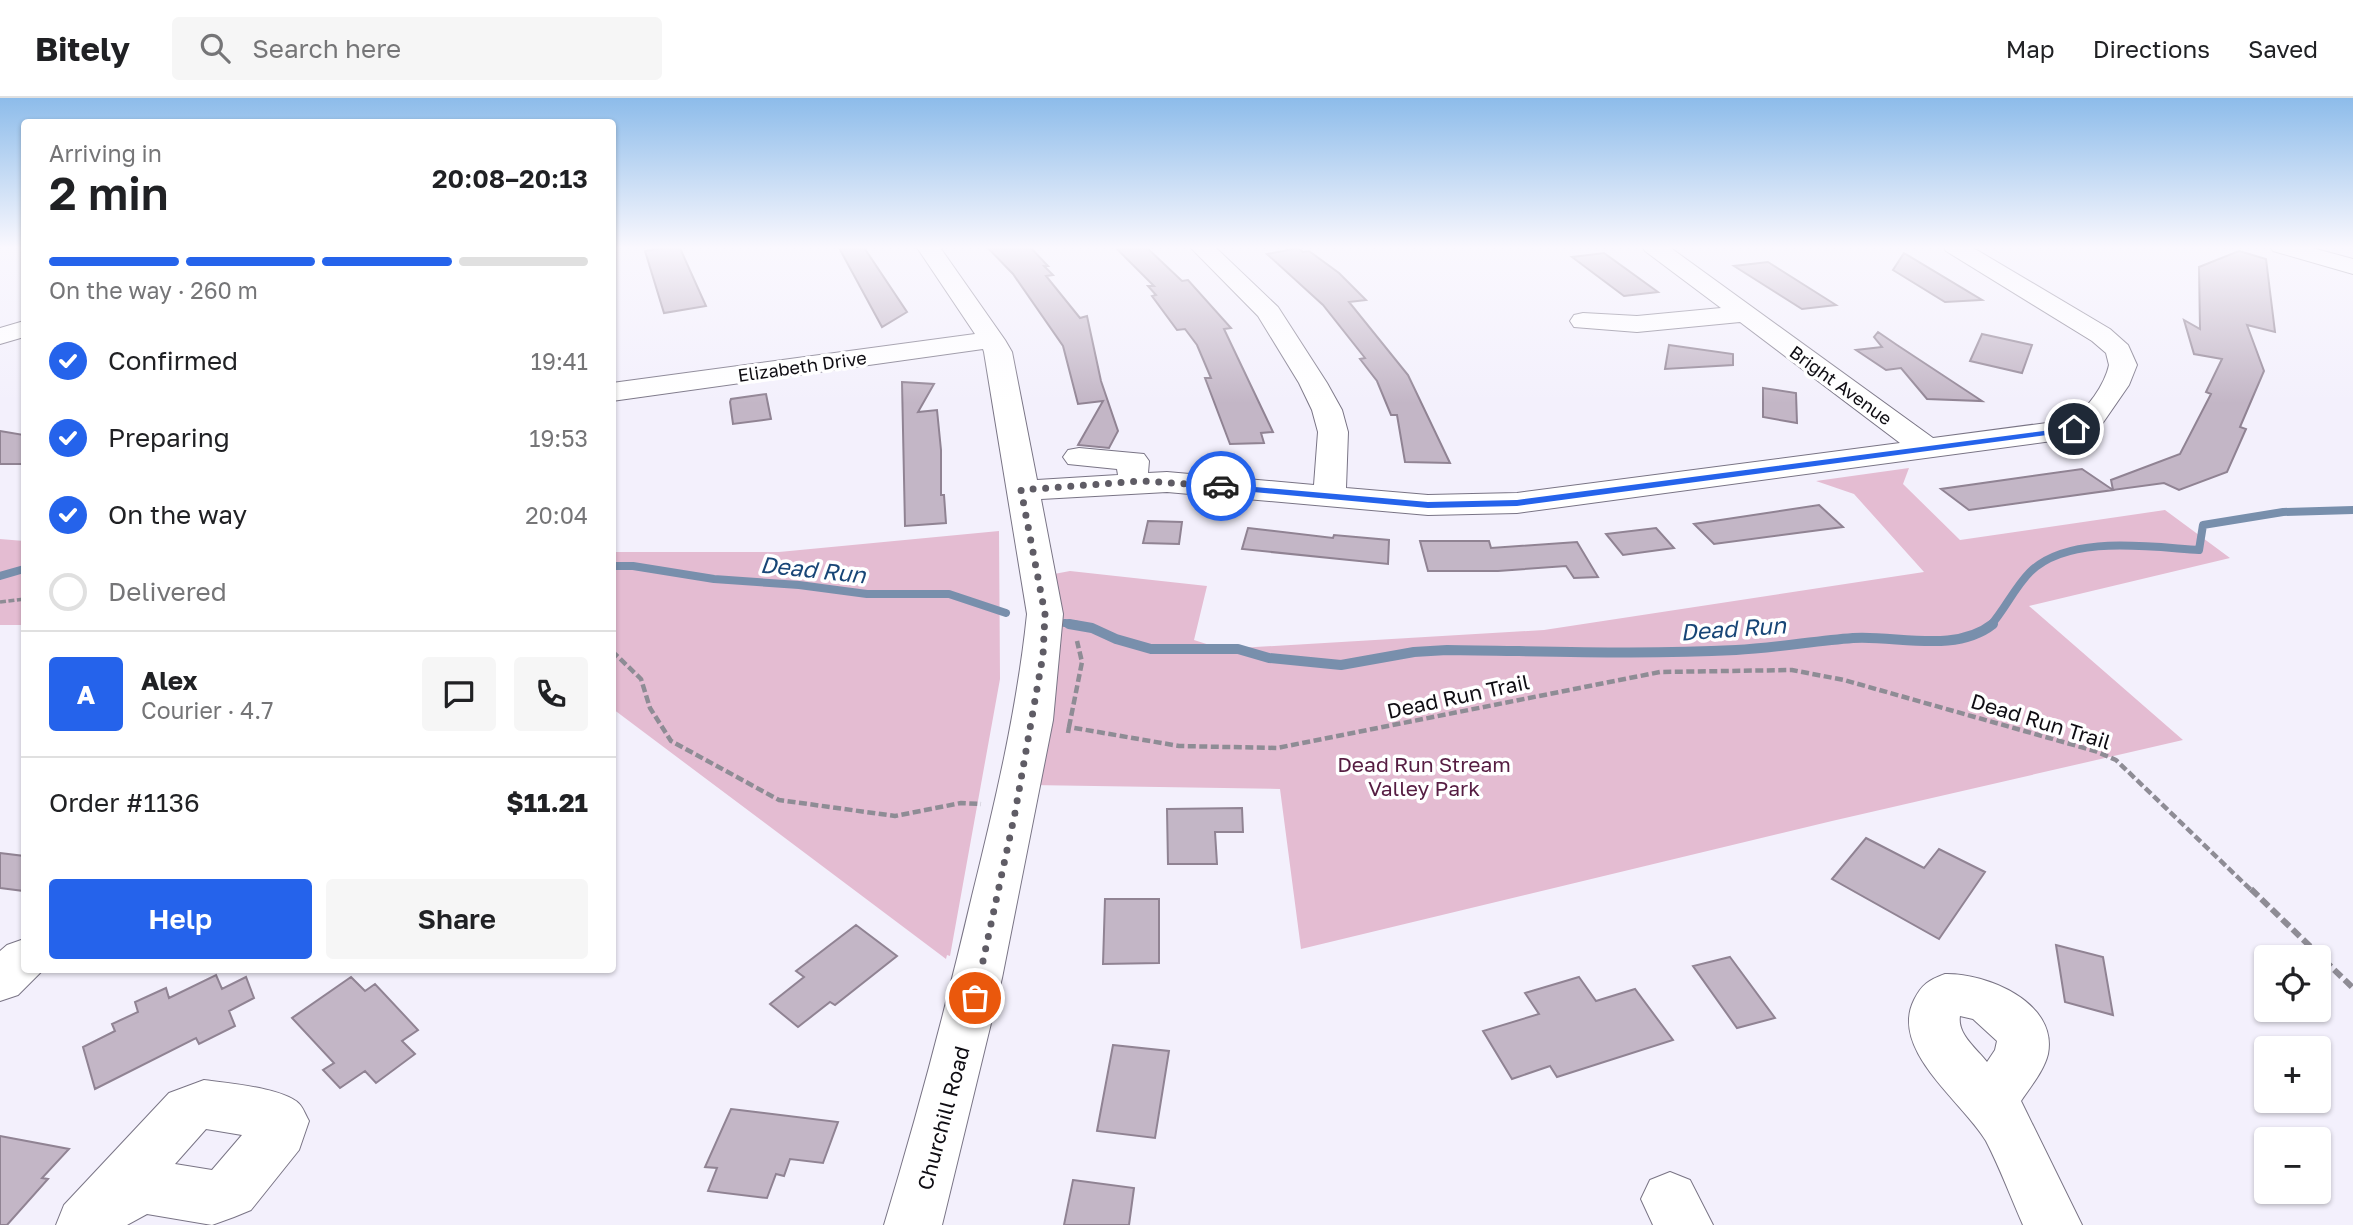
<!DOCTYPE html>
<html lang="en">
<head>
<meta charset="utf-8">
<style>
	body { margin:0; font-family:"Golos Text",sans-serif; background:#f6f6f6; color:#202124; height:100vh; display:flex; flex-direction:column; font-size:26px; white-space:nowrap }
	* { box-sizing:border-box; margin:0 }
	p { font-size:23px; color:#757577 }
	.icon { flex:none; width:38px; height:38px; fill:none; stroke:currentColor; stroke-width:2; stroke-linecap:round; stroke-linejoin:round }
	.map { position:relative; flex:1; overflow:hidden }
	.side { position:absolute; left:21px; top:21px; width:595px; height:854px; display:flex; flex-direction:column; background:#fff; border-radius:7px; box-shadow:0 2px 5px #0004 }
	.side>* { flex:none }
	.buttons { position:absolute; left:2254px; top:847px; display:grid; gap:14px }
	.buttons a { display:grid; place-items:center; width:77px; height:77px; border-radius:7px; background:#fff; box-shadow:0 2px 5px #0004; font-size:35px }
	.pin { position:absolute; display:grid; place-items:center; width:60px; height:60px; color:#fff; margin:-30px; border:4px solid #fff; border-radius:50%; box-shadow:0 2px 7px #0007 }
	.courier { position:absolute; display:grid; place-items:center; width:70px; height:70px; margin:-35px; border:5px solid #2563eb; border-radius:50%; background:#fff; color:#222; box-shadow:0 2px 9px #0007 }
	.headline em { font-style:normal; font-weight:600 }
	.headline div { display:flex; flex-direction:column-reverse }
	.headline { display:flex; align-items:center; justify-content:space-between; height:119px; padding:0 28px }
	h1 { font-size:46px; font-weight:600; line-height:52px }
	.bar { display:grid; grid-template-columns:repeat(4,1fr); gap:10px 7px; align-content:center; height:84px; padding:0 28px }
	.bar i { height:9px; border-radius:5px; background:#e0e0e0 }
	.bar .active { background:#2563eb }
	.bar p { grid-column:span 4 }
	.line { display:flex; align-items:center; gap:18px; padding:0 28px; border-top:2px solid #e0e0e0 }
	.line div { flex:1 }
	.round { display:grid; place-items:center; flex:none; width:74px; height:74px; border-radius:7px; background:#f6f6f6 }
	ol { padding:0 28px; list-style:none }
	li { display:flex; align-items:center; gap:21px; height:77px }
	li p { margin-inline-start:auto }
	li .icon { padding:7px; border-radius:50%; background:#2563eb; color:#fff; stroke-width:4 }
	li:last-child { color:#757577 }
	li i { width:38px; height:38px; border:4px solid #e0e0e0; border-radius:50% }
	.primary-button { display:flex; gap:14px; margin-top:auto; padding:14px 28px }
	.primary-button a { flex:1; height:80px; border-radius:7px; background:#2563eb; color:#fff; font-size:28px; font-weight:600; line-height:80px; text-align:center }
	.primary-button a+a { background:#f6f6f6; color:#202124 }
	header { display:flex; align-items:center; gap:42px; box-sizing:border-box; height:98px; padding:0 35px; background:#fff; border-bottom:2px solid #e0e0e0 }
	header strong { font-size:33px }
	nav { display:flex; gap:38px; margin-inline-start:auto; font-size:24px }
	.search { width:490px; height:63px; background:#f6f6f6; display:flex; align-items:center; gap:18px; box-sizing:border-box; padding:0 24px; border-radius:7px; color:#757577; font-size:26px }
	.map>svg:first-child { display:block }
</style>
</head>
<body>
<header>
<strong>Bitely</strong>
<div class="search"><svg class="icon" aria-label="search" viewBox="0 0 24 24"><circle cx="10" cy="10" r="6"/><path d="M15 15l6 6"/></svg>Search here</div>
<nav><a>Map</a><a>Directions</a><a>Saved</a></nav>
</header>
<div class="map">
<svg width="2353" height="1127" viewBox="0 0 2353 1127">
	<rect width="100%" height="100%" fill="#f3f0fc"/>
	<path fill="#e4bcd2" d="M1909,370L1903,386L1960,442L2165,412L2230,460L2029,508L2183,642L1832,723L1301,851L1280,691L1030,687L1054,476L1070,473L1207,488L1194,542L1222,551L1544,532L1924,474L1854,396L1816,383Z
		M999,433L1000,581L950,858L947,857L946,861L613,611V454H779Z
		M0,441L24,443V527H0Z"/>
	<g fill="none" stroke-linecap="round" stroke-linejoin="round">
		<path stroke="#788fac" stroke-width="8" d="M612,468H633L714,481L799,487L867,496H949L1006,515
			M0,478L24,471
			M1065,525L1078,527
			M1991,527C2005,511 2015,489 2030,474C2069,436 2150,449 2199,452L2203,427L2283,414L2353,412"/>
		<path stroke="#788fac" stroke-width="10" d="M1069,526L1092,530L1116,541L1151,551H1238L1269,560L1341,567L1414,554L1447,552C1543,553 1640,557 1736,552C1775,550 1814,543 1853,540C1897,537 1955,556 1993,526"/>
	</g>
	<path fill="#c3b6c6" stroke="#908393" stroke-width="2" d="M679,148L706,208L664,215L645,153Z
		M838,148H863L907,214L882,229Z
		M986,148H1029L1048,168H1044L1053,177L1046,178L1080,220L1087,218L1101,283L1118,333L1109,350L1078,347L1103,303L1078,306L1063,248L1013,176Z
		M1114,148H1145L1182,183L1188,182L1231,230L1224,231L1273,334L1261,335L1264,345L1230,346L1205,280H1211L1197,247L1185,231L1177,232L1152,198L1156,197L1148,188H1154Z
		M1298,150L1303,154L1309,153L1339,175L1366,202L1349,204L1408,277L1450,365L1405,364L1397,317H1391L1377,283L1360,261L1365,260L1323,207L1267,156Z
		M2239,153L2266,161L2275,234L2247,227L2264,273L2240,329L2246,331L2227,374L2179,392L2164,385L2113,392L2111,382L2180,356L2211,296L2206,294L2222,261L2194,256L2184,222L2200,231L2199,169Z
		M1604,155L1658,194L1624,198L1572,159Z
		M1904,155L1982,202L1945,204L1893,172Z
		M1768,164L1836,207L1802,211L1734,168Z
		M1878,234L1897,247L1982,303L1927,301L1901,270L1886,272L1856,252L1882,249L1874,239Z
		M1982,236L2032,247L2022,275L1970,263Z
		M1669,247L1733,256V267L1665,271Z
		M902,284L934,286L918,314L937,312L941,352V397H944L946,425L905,428Z
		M1763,290L1796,295L1797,325L1763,319Z
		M766,296L771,321L733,326L730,304L731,301Z
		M0,333L24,337V366H0Z
		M2082,371L2113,392L1969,412L1941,391Z
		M1819,407L1843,429L1714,446L1694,426Z
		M1148,423L1182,424L1179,446L1143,445Z
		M1248,430L1333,440L1334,437L1389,442L1388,466L1242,451Z
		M1656,430L1674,450L1623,457L1606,436Z
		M1420,443H1489L1491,450L1577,444L1598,479L1574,480L1566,468L1498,473H1428Z
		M1242,710L1243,734H1215L1217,766H1168L1167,711Z
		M1866,740L1924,770L1939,751L1985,774L1939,841L1832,781Z
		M0,755L24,758V793L0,790Z
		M1105,801H1159V865L1103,866Z
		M856,827L897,858L835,907L830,904L798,929L770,906L804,879L796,873Z
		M2056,847L2103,859L2113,917L2065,904Z
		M1730,859L1775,920L1737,930L1693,868Z
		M216,877L222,891L246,879L254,900L229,913L235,928L199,946L196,940L95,991L83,949L115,933L112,926L138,914L135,904L166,890L169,900Z
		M351,879L365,893L375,886L418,932L402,943L415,956L376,985L365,973L340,990L323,972L334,965L292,920Z
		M1579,879L1596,903L1635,891L1673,942L1557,979L1550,968L1512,981L1483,933L1539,916L1525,895Z
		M1113,947L1169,953L1155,1040L1097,1033Z
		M731,1011L838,1024L823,1065L790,1061L784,1078L776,1076L767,1100L708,1093L717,1070L705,1069Z
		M0,1038L69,1051L42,1080L48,1081L7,1127H0Z
		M1073,1082L1134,1090L1129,1127H1064Z"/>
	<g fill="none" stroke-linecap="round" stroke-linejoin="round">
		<g stroke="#797485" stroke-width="2">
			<path id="minor" d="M916,148H939L1005,242L1012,254L1037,382L1118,377L1117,371L1068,366L1063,359L1068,352L1079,350L1144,356L1149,363L1148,375L1167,374L1314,387L1318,334L1312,312L1299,285L1258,218L1189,148H1214L1278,209L1327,285L1342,312L1348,334L1346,390L1428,397L1517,395L1900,345L1740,224L1637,234L1574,229L1570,223L1574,217L1583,215L1637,218L1721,210L1645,153L1642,148H1668L1933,340L2069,322C2087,313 2105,286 2109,267L2106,255L2092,243L1946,153L1943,148H1970L2110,231L2128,247L2137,267L2129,287L2100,329L2074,340L1517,415L1428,417L1167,394L1041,401L1063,516L1053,622L1002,880L942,1127H884C917,1018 946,909 972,798C995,705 1017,612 1027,516L984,254L983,251L612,303V285L975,236Z
				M2269,148H2305L2353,161V176L2273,153Z
				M24,223V239L0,246V230Z
				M24,841V872H43L18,897L0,903V853L7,847Z
				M1945,876C1986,875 2058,904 2048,956C2044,973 2030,989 2021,1003L2082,1127H2023C2011,1100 2000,1070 1986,1043C1963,1004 1889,952 1914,902C1922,886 1929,882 1945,876ZM1960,918L1973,921L1997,943L1995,952L1987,964C1976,950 1957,936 1960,918Z
				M204,982C225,985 289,990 301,1008C304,1012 306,1018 309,1023L299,1052L251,1112L234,1119L212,1127L147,1116L127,1127H56L64,1107L169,995ZM206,1031L242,1037L212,1072L175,1066Z
				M1670,1074L1690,1082L1713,1127H1653L1641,1101L1650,1082Z"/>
		</g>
		<path stroke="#8e8c95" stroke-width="3.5" stroke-dasharray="6 2.5" stroke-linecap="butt" d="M0,504L24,501"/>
		<path stroke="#8e8c95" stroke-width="4.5" stroke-dasharray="8 3.5" stroke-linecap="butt" d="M612,553L641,581L650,610L671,643L779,702L895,718L961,705L981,706
			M1069,629L1082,564L1077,543
			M1068,635L1069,629L1179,648L1277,650L1660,574L1792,572L1844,582L2095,653L2116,662L2252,793"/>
		<path stroke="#8e8c95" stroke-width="6" stroke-dasharray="10 4.5" stroke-linecap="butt" d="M2251,791L2353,890"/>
		<use href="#minor" fill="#fff" fill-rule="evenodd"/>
	</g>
	<linearGradient id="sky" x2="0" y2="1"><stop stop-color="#8dbcea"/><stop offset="0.49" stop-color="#faf8fe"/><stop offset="1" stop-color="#faf8fe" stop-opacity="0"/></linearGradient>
	<rect width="2353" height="305" fill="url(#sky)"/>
	<path fill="#2563eb" d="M2074,329L2079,331L2077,333L1517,408L1428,410L1221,391L1216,388L1221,386L1428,404L1517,402Z"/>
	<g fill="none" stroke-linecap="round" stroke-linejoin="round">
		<path stroke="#5f5c65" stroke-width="7" stroke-dasharray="0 12.6" d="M975,900L1015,715L1043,557L1045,516L1021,392L1141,383L1221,388"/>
	</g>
	<g text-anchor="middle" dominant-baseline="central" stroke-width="7" stroke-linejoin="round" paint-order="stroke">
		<g font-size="18" fill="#0f0d13" stroke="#fff">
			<text transform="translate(802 268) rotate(-8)">Elizabeth Drive</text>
			<text transform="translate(1841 287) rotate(36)">Bright Avenue</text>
		</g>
		<g font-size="21" fill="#0f0d13" stroke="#fff">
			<text transform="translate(1458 598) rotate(-12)">Dead Run Trail</text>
			<text transform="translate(2041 623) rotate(17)">Dead Run Trail</text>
			<text transform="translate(943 1020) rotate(-75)">Churchill Road</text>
		</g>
		<g font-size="21" fill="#561d42" stroke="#fff">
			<text x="1424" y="666">Dead Run Stream<tspan x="1424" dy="24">Valley Park</tspan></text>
		</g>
		<g font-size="23" font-style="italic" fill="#184677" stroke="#fff">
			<text transform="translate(813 471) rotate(6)">Dead Run</text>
			<text transform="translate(1733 530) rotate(-4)">Dead Run</text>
		</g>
	</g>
</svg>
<div class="buttons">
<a><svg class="icon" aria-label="locate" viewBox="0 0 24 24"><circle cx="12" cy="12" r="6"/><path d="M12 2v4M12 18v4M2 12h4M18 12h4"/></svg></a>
<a>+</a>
<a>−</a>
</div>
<div class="pin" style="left:975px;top:900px;background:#ea580c"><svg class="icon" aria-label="bag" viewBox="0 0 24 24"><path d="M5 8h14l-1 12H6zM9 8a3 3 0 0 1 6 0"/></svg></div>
<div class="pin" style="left:2074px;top:331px;background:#1f2937"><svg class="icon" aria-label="home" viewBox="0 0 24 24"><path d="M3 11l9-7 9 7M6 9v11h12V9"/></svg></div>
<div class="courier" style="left:1221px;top:388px"><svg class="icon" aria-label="car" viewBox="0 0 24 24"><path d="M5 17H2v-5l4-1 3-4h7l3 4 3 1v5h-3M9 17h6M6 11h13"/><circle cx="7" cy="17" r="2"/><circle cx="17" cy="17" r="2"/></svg></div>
<section class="side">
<div class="headline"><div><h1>2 min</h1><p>Arriving in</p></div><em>20:08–20:13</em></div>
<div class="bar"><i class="active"></i><i class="active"></i><i class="active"></i><i></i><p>On the way · 260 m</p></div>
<ol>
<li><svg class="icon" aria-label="check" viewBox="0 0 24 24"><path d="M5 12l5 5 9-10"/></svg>Confirmed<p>19:41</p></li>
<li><svg class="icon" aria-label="check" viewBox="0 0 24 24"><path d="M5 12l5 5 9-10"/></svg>Preparing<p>19:53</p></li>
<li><svg class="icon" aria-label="check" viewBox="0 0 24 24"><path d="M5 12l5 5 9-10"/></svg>On the way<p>20:04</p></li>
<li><i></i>Delivered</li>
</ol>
<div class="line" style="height:126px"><b class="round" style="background:#2563eb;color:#fff">A</b><div><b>Alex</b><p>Courier · 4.7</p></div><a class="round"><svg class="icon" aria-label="chat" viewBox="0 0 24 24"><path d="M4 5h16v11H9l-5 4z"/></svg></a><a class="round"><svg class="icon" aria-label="phone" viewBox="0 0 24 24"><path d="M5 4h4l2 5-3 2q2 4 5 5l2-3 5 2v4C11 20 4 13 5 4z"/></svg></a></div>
<div class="line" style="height:91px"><div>Order #1136</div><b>$11.21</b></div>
<div class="primary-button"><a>Help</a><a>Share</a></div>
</section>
</div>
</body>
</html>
